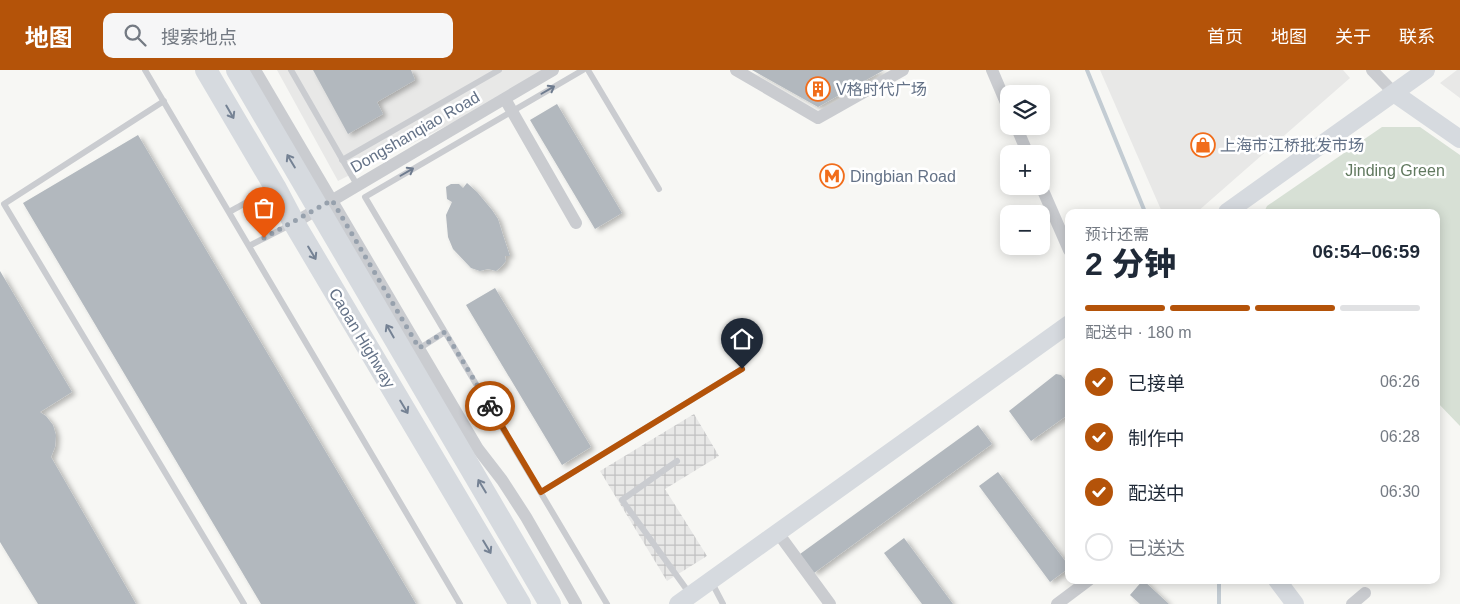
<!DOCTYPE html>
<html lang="zh">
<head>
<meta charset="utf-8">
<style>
	body { margin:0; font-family:Arial,"Noto Sans SC",sans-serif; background:#f6f6f7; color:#1f2937; height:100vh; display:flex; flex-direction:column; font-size:19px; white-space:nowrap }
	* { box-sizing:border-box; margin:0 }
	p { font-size:16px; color:#747a83 }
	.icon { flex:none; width:28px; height:28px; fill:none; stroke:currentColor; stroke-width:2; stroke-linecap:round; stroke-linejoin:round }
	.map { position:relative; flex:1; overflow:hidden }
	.panel { position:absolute; left:1065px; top:139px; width:375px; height:375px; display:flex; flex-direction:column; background:#fff; border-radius:10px; box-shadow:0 2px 12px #0003 }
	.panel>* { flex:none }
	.buttons { position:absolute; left:1000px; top:15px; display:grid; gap:10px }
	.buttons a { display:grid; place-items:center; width:50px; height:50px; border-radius:10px; background:#fff; box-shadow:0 2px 12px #0003; font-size:25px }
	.pin { position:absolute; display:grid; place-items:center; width:42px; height:42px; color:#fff; margin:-51px -21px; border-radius:50% 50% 50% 0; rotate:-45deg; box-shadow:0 0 5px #0007 }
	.pin .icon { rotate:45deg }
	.courier { position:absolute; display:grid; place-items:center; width:50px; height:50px; margin:-25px; border:4px solid #b45309; border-radius:50%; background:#fff; color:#222; box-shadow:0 1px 6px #0007 }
	.summary em { font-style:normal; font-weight:800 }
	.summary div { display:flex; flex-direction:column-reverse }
	.summary { display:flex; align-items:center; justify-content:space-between; height:85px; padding:0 20px }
	h1 { font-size:32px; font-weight:800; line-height:38px }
	.bar { display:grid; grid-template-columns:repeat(4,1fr); gap:8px 5px; align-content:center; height:60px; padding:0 20px }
	.bar i { height:6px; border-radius:4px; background:#e0e1e3 }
	.bar .selected { background:#b45309 }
	.bar p { grid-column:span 4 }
	ol { padding:0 20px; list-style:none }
	li { display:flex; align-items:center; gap:15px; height:55px }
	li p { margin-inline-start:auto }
	li .icon { padding:5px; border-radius:50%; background:#b45309; color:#fff; stroke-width:4 }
	li:last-child { color:#747a83 }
	li i { width:28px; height:28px; border:2px solid #e0e1e3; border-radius:50% }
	header { display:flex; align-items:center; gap:30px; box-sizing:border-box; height:70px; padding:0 25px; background:#b45309; color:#fff }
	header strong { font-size:24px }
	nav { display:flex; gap:28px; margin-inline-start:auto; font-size:18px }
	.search { width:350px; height:45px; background:#f6f6f7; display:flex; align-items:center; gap:12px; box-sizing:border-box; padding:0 18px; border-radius:10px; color:#747a83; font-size:19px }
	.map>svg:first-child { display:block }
</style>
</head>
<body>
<header>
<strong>地图</strong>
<div class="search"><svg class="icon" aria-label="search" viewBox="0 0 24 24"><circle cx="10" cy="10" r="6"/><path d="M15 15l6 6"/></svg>搜索地点</div>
<nav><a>首页</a><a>地图</a><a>关于</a><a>联系</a></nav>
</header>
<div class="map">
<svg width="1460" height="534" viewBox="0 0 1460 534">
	<defs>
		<pattern id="industrial-grid" width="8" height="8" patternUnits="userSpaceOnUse" patternTransform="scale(1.25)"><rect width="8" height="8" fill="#e8e8e7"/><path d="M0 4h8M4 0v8" fill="none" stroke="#c0c0c1"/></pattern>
		<filter id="shadow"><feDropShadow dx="4" dy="2.5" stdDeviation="2.5" flood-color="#0004"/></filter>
	</defs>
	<rect width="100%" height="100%" fill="#f7f7f4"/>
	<path fill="#e8e8e7" d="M277,0H557L338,111Z
		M1100,0H1343L1350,8L1197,142H1162Z
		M1457,0H1460V28L1440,13Z"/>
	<path fill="url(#industrial-grid)" d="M694,344L719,386L665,419L707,486L667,511L600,401Z"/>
	<path fill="#d7e0d5" d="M1382,57H1420L1460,85V356L1436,331V142H1264L1267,136Z"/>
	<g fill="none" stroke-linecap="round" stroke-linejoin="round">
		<path stroke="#c3ccd3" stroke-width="4" d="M1087,0L1145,142
			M1219,510V534"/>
	</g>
	<path fill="#b2b8be" filter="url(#shadow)" d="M313,0H411L415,10L377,32L383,44L348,64Z
		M752,0H884L818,37Z
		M557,34L622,143L595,159L530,50Z
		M138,65L416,534H261L23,133Z
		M467,113L477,122L492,140L498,149L503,165L510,186H505L506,191L501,197L496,201L488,199L480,201L471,198L453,179L448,167L446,145L452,132L447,129L446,117L451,114H459L463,118Z
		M0,201L72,322L40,342L46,346L53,355L56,365L55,377L51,387L136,534H38L0,472Z
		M495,218L591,377L562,395L466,235Z
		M1056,304L1061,305L1069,314V344L1031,371L1009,341Z
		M978,355L992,374L814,503L800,484Z
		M998,402L1069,496V498L1050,512L979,416Z
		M904,468L953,534H922L884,483Z
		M1143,510L1169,534H1140L1130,525Z"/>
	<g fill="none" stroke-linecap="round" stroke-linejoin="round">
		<path stroke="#caccd0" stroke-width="6" d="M145,0L460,534
			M291,0L357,115
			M588,0L659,119
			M164,31L4,134L244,534
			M342,90L499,0
			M229,142L271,119
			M249,176L290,155
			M445,262L607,534
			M417,280L445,262L365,127L583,0
			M677,391L622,430L690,524
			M541,422L742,299
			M711,511L723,534"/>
		<path stroke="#caccd0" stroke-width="12" d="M255,0L478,379L502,410L526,447L576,534
			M736,0L818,48L903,0
			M992,0L1009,40
			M1372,0L1394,23
			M505,29L576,153
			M1016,56L1028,84
			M1041,116L1069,180
			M294,153L553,0
			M778,463L830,534
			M1057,534L1089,510
			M1352,534L1365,523"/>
		<path stroke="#d6dadf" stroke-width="18" d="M1394,23L1460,69
			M1227,142L1426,0
			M1277,510L1295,534
			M678,534L1069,254"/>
		<path stroke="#d6dadf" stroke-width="22" d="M206,0L275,117L294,153L520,534
			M237,0L550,534"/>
	</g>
	<defs><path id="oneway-shaft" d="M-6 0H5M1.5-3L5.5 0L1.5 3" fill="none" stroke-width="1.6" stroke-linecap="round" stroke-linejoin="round" transform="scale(1.25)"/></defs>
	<g stroke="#6e7b8e">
		<use href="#oneway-shaft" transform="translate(548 20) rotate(-30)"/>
		<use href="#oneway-shaft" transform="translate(407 102) rotate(-30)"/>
	</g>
	<g stroke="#758294">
		<use href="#oneway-shaft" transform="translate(230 42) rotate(60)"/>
		<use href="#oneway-shaft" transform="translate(291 91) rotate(-121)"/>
		<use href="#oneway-shaft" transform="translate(312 183) rotate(59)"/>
		<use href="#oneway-shaft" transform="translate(390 261) rotate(-120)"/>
		<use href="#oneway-shaft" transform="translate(404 337) rotate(59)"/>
		<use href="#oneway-shaft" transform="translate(482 416) rotate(-121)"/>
		<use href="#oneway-shaft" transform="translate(487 477) rotate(59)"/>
	</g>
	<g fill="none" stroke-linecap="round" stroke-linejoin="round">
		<path stroke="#97a1ad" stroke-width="5" stroke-dasharray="0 9" d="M264,168L332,130L419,278L445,262L490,336"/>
		<path stroke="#b45309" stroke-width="6" d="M490,336L541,422L742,299"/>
	</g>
	<defs>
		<g id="building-ring" transform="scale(1.25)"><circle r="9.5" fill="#fff" stroke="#f16d1b" stroke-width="1.5"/><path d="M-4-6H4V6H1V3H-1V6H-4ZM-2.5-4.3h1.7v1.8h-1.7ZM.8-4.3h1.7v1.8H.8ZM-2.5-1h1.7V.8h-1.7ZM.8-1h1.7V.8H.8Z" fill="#f16d1b"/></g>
		<g id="shop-ring" transform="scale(1.25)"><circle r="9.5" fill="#fff" stroke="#f16d1b" stroke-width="1.5"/><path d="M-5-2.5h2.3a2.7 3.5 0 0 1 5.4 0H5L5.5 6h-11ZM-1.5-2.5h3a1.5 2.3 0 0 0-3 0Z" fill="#f16d1b"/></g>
		<g id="metro-ring" transform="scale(1.25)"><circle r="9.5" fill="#fff" stroke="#f16d1b" stroke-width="1.5"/><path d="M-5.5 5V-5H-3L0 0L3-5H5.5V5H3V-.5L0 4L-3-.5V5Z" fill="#f16d1b"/></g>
	</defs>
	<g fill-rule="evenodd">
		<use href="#building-ring" x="818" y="19"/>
		<use href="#shop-ring" x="1203" y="75"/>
		<use href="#metro-ring" x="832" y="106"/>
	</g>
	<g text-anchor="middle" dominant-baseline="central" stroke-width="5" stroke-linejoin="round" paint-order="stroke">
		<g font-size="16" fill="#647287" stroke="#fff" text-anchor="start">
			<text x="836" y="19">V格时代广场</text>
			<text x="1220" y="75">上海市江桥批发市场</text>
			<text x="850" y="106">Dingbian Road</text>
		</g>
		<g font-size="16" fill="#647287" stroke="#fff">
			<text transform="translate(415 62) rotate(-30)">Dongshanqiao Road</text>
			<text transform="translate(362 268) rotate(59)">Caoan Highway</text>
		</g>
		<g font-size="16" fill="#61795f" stroke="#fff">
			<text x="1395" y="100">Jinding Green</text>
		</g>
	</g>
</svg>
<div class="buttons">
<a><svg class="icon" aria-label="layers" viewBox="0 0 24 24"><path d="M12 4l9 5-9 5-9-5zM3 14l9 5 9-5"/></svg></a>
<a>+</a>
<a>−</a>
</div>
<div class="pin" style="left:264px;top:168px;background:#ea580c"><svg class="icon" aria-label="bag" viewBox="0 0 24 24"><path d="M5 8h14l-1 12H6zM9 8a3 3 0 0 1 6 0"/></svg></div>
<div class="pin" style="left:742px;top:299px;background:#1f2937"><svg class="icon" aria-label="home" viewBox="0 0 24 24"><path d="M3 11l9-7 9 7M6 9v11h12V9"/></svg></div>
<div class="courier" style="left:490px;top:336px"><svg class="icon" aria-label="bike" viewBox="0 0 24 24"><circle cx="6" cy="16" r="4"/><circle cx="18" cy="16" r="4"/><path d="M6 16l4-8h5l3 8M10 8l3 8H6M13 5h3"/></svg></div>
<section class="panel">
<div class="summary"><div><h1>2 分钟</h1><p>预计还需</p></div><em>06:54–06:59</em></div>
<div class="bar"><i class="selected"></i><i class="selected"></i><i class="selected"></i><i></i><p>配送中 · 180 m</p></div>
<ol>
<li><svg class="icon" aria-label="check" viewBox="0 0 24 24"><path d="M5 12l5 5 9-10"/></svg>已接单<p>06:26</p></li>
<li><svg class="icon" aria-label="check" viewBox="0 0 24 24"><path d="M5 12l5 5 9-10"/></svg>制作中<p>06:28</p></li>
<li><svg class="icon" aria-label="check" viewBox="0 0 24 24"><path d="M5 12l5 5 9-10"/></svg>配送中<p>06:30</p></li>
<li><i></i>已送达</li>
</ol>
</section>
</div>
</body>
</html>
